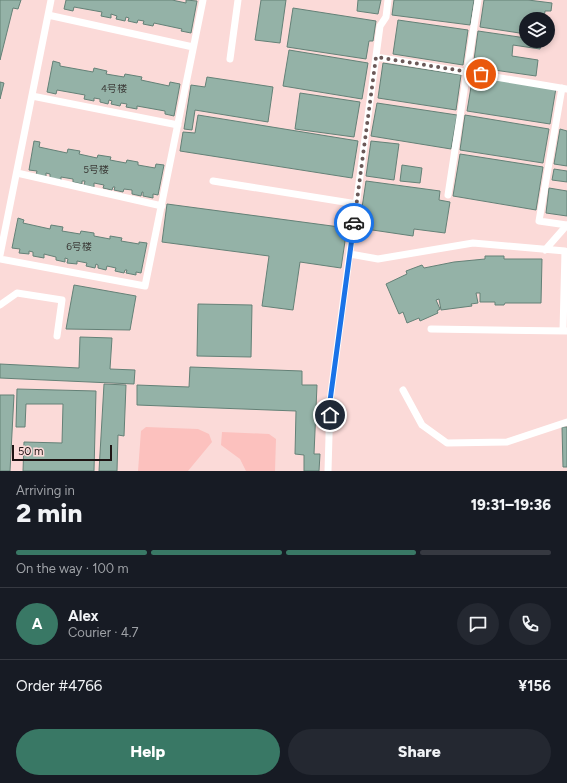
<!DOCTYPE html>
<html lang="en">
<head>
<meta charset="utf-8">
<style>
	body { margin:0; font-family:Figtree,"Noto Sans SC",sans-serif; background:#242831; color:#f1f3f6; height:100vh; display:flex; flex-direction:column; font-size:15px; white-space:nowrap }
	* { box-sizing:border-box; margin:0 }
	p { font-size:13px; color:#9ea1a6 }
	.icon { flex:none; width:22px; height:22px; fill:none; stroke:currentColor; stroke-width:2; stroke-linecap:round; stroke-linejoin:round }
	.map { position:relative; height:471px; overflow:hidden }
	.side { display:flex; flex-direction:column; background:#171b24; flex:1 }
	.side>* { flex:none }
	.tools { position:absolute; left:519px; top:12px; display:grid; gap:8px }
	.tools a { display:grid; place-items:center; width:36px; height:36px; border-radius:50%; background:#171b24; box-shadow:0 2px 6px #0003; font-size:20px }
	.scale { position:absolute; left:12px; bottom:10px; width:100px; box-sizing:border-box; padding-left:4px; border:2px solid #1e1313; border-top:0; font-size:11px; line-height:14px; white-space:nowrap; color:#1e1313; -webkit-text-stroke:3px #fbdad8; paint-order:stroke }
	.pin { position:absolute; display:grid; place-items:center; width:34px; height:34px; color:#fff; margin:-17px; border:2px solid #fff; border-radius:50%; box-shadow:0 1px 4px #0007 }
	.courier { position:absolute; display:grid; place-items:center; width:40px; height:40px; margin:-20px; border:3px solid #1a73e8; border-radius:50%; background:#fff; color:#222; box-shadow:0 1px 5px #0007 }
	.head em { font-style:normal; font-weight:800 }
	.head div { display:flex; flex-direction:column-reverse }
	.head { display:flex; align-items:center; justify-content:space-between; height:68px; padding:0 16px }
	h1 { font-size:26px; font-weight:800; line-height:30px }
	.bar { display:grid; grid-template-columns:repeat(4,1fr); gap:6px 4px; align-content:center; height:48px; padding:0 16px }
	.bar i { height:5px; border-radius:3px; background:#363941 }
	.bar .active { background:#397865 }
	.bar p { grid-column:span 4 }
	.line { display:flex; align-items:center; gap:10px; padding:0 16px; border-top:1px solid #363941 }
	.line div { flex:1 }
	.round { display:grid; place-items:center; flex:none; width:42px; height:42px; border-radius:21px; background:#242831 }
	.action { display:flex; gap:8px; margin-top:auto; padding:8px 16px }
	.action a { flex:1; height:46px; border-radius:24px; background:#397865; color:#fff; font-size:16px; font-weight:800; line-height:46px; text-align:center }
	.action a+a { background:#242831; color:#f1f3f6 }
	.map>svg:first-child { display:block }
</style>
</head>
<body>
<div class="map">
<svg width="567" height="471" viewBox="0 0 567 471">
	<rect width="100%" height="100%" fill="#fbdad8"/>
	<path fill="#fcc1be" d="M146,427L198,429L209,434L212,442L188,471H138L141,431Z
		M222,432L269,434L276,439L275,471H246L240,459L221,445Z"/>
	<path fill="#94b2a7" stroke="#648177" d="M0,0H21L18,9L13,8L0,60Z
		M66,0H172L186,3V0L197,1L191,33L181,31L182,29L154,23L153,26L143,24L144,21L138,20L137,23L128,21L129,18L126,17L125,21L116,19L117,16L111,14V18L101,16L102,12L74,7L73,11L64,9Z
		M261,0H286L280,43L255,40Z
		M358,0H381L378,14L357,11Z
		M394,0H474L470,25L392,15Z
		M484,0H528L552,3L551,11H545L544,19H526V34L480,27Z
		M293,8L376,21L373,41H369L366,59L287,47Z
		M398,20L468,30L463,65L393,54Z
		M478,31L526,38V41H542L540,49L513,45L512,56L538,60L536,76L473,67Z
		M289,50L368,63L362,99L283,86Z
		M53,61L60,63V66L93,72L94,68L107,71L106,74L124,77L125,74L142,77L141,80L169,86L170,82L180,84L174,116L165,114V111L137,106V109L126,107L127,104L121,103L120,106L111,104L112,101L109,100L108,104L100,102V99L94,98V101L84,99L85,95L57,90L56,94L47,92Z
		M383,63L461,75L456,110L378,98Z
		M473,75L556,88L550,124L467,111Z
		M207,77L273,87L268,122L195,110L192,130L184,129L191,85L205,87Z
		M0,82L4,83L0,99Z
		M300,93L360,102L354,137L295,129Z
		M377,103L457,115L451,149L371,136Z
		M198,115L358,141L352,178L180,151L183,132L195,133Z
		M465,115L549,129L543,163L460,150Z
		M560,129L567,131V166L554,164Z
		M34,141L40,142L39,147L67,153L68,149L80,151L79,154L97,158L98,155L111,157L110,160L126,163L127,160L138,162V165L155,168L156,164L164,165L158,195L153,194V198L143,196V192H142L141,196L132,194V190L124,189L123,192L114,190L115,187H113L112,190L103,188L104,185L94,183V187L84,185L85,181H82V184L73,182V179L61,177V180L50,178V174L46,173V177L36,175L37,171L29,170Z
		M371,141L399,144L394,180L366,176Z
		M460,154L543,167L536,210L453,196Z
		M402,165L422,168L420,183L400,181Z
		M554,169L567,171V182L552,180Z
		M366,181L440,191L439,200L450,202L445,233L414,229L413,236L359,228Z
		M549,188L567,191V216L546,213Z
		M167,204L347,228L341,268L300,262L293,310L262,306L269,256L162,242Z
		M18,218L24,220L23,223L50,229L51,225L63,227L62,231L80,234L81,231L94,233V236L110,239V236L122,238L121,241L139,244V242L147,243L141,273L136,272V275L126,273L127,270H125L124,273L115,271L116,268L107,266L106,270L98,268V265L96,264L95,268L86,266L87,263L77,261V264L67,263L68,259L65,258V262L56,260V257L44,254V258L33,256V252L29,251V254L19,253L20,249L12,248Z
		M485,256H504V259H542L541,303H505L504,305H495V302H480V293H476L478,303L471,304L472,306L441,310L439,299L436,300L440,309L437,311L438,313L420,321L419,318L407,323L403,312L399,314L386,284L407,274L406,271L422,265L424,268L454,262L485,259Z
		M74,285L136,296L130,330L66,329Z
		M198,304L252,305L251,357L197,356Z
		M80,337L112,338L110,369L135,370L134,384L0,378V364L79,368Z
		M190,367L302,371V385H317L314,454H320L319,471H304V455L295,454L296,411L137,405V385L189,387Z
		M104,384L126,385L124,436L118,435L117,471H99Z
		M17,389L96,391L94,471H23L24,442L62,443L63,404H26L25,427H16Z
		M0,395H14L10,471H0Z
		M562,427H567V467H563Z"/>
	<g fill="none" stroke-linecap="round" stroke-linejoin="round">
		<path stroke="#fff" stroke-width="7" d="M48,15L193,47
			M376,57L567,89
			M230,59L238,0
			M562,88L539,221L567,225
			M32,96L178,125
			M17,173L162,206
			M213,181L357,204
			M448,195L478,0
			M545,250L567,225
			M350,254L378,259L473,243L565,251L563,331
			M0,255L51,0
			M0,259L145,286L203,0
			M0,305L17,293L62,300L57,336
			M431,329L567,331
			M403,390L422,425L447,443L507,442L567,422
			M328,471L330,401L380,26L386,17L388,0"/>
	</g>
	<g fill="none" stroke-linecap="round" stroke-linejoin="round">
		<path stroke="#6b5958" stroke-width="4" stroke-dasharray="0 7.2" d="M354,223L376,57L481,74"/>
		<path stroke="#1a73e8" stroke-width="5" d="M330,415V401L354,223"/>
	</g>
	<g text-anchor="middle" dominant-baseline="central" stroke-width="3" stroke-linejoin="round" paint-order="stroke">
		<g font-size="10" fill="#3c3b38">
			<text x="114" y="88">4号楼</text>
			<text x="96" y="169">5号楼</text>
			<text x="79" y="246">6号楼</text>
		</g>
	</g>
</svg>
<div class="tools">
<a><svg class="icon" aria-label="layers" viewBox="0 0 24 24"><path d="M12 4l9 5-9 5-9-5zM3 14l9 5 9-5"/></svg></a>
</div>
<div class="scale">50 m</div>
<div class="pin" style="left:481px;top:74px;background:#ea580c"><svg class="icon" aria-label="bag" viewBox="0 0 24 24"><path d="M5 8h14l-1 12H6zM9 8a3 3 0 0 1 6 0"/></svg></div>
<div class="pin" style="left:330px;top:415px;background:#1f2937"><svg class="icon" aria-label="home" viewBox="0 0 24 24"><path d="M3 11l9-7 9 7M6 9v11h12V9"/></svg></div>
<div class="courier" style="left:354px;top:223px"><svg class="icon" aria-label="car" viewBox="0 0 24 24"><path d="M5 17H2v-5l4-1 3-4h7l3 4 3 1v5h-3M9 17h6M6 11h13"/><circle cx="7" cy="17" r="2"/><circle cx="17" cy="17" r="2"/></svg></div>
</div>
<section class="side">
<div class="head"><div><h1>2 min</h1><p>Arriving in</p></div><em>19:31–19:36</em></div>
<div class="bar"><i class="active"></i><i class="active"></i><i class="active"></i><i></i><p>On the way · 100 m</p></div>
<div class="line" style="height:72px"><b class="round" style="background:#397865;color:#fff">A</b><div><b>Alex</b><p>Courier · 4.7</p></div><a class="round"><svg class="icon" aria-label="chat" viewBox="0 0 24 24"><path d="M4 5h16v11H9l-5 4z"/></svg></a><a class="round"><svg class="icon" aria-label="phone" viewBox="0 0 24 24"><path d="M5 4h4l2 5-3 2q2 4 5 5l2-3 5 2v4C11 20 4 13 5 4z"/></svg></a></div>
<div class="line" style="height:52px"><div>Order #4766</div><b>¥156</b></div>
<div class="action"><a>Help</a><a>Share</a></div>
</section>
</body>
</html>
